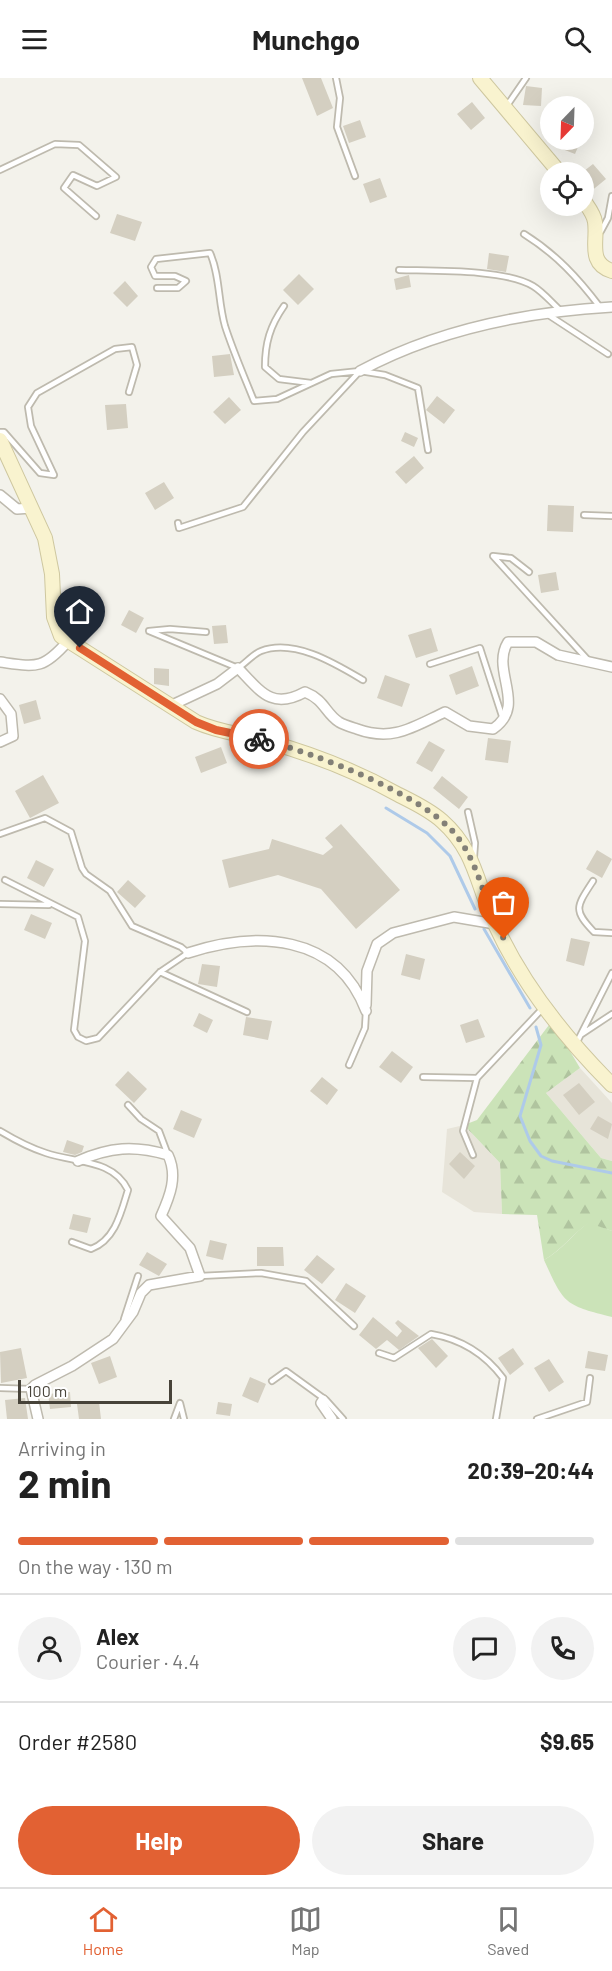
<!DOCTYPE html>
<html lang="en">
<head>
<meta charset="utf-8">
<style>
	body { margin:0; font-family:Barlow,sans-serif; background:#f2f2f2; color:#222; height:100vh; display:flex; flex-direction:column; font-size:22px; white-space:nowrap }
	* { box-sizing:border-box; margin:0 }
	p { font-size:20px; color:#767676 }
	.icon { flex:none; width:33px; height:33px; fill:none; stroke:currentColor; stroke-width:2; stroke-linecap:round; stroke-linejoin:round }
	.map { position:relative; height:1341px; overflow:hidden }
	.sheet { display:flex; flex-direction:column; background:#fff; flex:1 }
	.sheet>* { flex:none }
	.needle { width:39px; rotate:203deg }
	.fabs { position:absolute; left:540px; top:18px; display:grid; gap:12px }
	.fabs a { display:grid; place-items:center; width:54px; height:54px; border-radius:50%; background:#fff; box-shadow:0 6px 24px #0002; font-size:30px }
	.scale { position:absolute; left:18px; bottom:15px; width:154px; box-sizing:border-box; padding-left:6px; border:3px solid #474339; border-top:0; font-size:16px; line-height:21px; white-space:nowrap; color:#474339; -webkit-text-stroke:4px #fff; paint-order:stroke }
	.pin { position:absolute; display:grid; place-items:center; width:51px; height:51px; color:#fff; margin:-62px -26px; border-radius:50% 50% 50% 0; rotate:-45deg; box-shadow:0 0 6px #0007 }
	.pin .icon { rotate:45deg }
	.courier { position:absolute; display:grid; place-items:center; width:60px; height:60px; margin:-30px; border:4px solid #e26133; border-radius:50%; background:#fff; color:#222; box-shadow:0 2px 8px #0007 }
	.head em { font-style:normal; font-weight:700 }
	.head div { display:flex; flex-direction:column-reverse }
	.head { display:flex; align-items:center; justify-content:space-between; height:102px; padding:0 18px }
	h1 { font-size:39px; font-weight:700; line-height:45px }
	.bar { display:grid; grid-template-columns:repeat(4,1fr); gap:9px 6px; align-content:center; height:72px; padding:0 18px }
	.bar i { height:8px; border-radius:4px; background:#e0e0e0 }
	.bar .on { background:#e26133 }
	.bar p { grid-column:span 4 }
	.line { display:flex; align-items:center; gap:15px; padding:0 18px; border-top:2px solid #e0e0e0 }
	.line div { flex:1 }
	.round { display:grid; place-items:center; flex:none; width:63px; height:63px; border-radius:32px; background:#f2f2f2 }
	.action { display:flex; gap:12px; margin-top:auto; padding:12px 18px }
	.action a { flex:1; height:69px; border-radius:36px; background:#e26133; color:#fff; font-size:24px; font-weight:700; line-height:69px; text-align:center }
	.action a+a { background:#f2f2f2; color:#222 }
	header { display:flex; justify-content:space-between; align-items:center; height:78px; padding:0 18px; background:#fff; font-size:27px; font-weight:700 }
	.tab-bar { display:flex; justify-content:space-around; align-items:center; height:84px; border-top:2px solid #e0e0e0; background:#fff; font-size:16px; color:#767676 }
	.tab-bar a { display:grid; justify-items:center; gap:3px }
	.tab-bar .on { color:#e26133 }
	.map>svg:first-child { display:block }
</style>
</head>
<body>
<header><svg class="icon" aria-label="menu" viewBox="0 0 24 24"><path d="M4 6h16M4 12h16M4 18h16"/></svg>Munchgo<svg class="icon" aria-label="search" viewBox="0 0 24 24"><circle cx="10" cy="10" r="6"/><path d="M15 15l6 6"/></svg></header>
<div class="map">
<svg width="612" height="1341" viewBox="0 0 612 1341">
	<defs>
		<pattern id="forest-firs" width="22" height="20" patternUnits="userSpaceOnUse" patternTransform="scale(1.5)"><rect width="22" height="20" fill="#cbe3b8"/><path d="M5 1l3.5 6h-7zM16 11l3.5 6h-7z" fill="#b0c49f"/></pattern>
	</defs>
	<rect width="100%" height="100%" fill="#f3f2eb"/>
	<path fill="#e7e4d9" d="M580,990L612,1025V1083L601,1080L546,1015Z
		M464,1047L500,1085L502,1136L474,1134L442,1114L447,1051Z"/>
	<path fill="#cbe3b8" d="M589,1144L612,1153V1239C564,1227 564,1226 544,1182C562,1172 573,1156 589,1144Z"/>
	<path fill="url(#forest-firs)" d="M552,943L580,990L546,1015L601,1080L612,1083V1153L589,1145C572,1156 562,1172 544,1182L537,1137L502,1136L500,1085L464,1047L477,1042Z"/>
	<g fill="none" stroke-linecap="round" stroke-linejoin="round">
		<path stroke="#aecae9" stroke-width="3" d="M386,730L427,755L450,778L475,831
			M484,851L530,930
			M536,949L541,967L520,1038L530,1063L541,1078L552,1083L612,1095"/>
	</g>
	<path fill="#d4cfc1" d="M302,0H321L333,30L317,38Z
		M526,8L542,10L541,28L523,27Z
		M472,24L485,40L471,52L457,36Z
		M360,42L366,59L349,65L343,48Z
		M560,62H581L575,76L557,69Z
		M593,86L606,101L590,114L584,106V93Z
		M380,100L387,119L370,125L363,106Z
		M117,136L142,144L135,163L110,155Z
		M489,175L509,178L506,194L487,191Z
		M299,196L314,211L298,227L283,212Z
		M409,197L411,209L396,212L394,201Z
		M125,203L138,218L127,229L113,215Z
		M230,276L234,297L214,299L212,278Z
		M437,318L455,332L444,346L426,332Z
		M229,319L241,332L225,346L213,334Z
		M126,326L128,350L107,352L105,327Z
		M405,354L418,360L414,369L401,363Z
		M414,378L424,390L406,406L395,394Z
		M164,404L174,420L155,432L145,415Z
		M548,427L574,428L573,454L547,453Z
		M556,494L559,512L541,515L538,497Z
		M129,532L144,540L136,555L121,547Z
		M226,547L228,565L214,566L212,548Z
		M431,550L438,573L416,580L408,557Z
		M472,588L479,608L456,617L449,597Z
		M154,590L169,591V608L154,606Z
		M385,597L410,606L402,629L377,620Z
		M36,622L41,641L24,646L19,627Z
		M488,660L511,663L508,685L485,682Z
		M429,663L445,672L432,694L416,685Z
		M221,669L227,685L201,695L195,679Z
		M43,697L59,725L30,740L15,713Z
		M442,698L468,719L459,731L433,710Z
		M341,746L400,812L356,851L321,811L278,797L229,810L222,782L269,771L272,761L323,777L333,769L325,760Z
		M597,772L612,781L602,800L586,791Z
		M36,782L54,791L44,809L27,800Z
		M128,802L146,818L135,830L117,814Z
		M31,836L52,845L45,861L24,852Z
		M571,860L590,864L584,888L566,883Z
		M406,876L425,881L420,902L401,897Z
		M202,886L220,888L217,909L198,906Z
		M199,935L213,942L207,955L193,948Z
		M246,939L272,943L268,962L243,957Z
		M478,941L485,959L466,965L460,947Z
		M392,973L413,989L401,1005L379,989Z
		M128,993L147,1011L134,1025L115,1007Z
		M322,999L338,1012L327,1027L310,1013Z
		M579,1005L595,1024L579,1037L563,1017Z
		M181,1032L202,1041L194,1060L173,1051Z
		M598,1038L612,1046L608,1061L590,1051Z
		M67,1062L84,1068L82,1074L75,1077L63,1074Z
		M460,1074L475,1088L464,1101L449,1086Z
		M73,1136L91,1140L87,1155L69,1151Z
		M210,1162L227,1166L223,1182L206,1178Z
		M257,1169H283L284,1188H257Z
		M147,1174L167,1186L159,1198L139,1187Z
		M317,1177L335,1191L322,1206L304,1192Z
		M346,1205L366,1218L355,1235L335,1222Z
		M373,1239L397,1259L402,1253L395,1245L398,1242L419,1258L399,1272L387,1262L376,1271L359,1257Z
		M432,1261L448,1278L436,1290L418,1270Z
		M21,1270L27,1300L1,1305L0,1274Z
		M513,1270L524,1286L510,1297L498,1280Z
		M588,1273L608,1277L605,1293L585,1290Z
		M110,1278L117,1299L99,1306L91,1285Z
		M549,1281L564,1304L549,1314L534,1290Z
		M250,1299L266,1306L258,1325L242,1318Z
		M70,1314L71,1329L50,1331L48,1316Z
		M25,1320L28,1341H7L5,1322Z
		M99,1324L101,1341H79L77,1326Z
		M218,1324L232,1326L230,1338L216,1336Z"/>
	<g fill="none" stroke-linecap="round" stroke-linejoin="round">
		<g stroke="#bebaae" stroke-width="8">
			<path id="lane" d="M336,0L340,20L337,49L355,98
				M506,29L526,0
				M0,92L55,66L79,67L116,99L97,108L73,97L64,110L96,138
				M601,153L608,140L612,118
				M524,156C556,176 578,200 600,229
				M399,192C433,193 505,191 533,208C543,214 552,225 561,233
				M157,210H178L186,203L175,198H155L151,189L156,181L210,175C220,197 218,224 225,248C233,273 244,298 254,323L277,321L331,296L360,293
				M284,228C270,248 265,265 265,289L279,301L311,305
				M547,236L608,276
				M0,354H4L40,395L54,397L31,348L28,329L37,315L115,271L132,269L137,287L129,314
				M584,437L612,438
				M178,445L179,450L243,429L303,354L360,293L385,297L418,310L428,372
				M529,494L511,480L493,478L588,582
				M206,554L170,551L149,553L238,590C246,585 253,576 261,573C294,560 336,586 363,602
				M430,586L480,570L502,638
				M468,734L475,765L474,779
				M0,756L45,740L71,754L82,790L86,796L110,813L132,848L181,869L188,875L160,894L98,960L86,963L78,959L74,952L85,863L78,839L5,802
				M593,803C576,829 573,832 594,854L612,855
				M0,826L49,827
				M160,894L247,934
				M582,956L612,936
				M576,966L612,895
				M349,987L365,950L366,933
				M423,999L477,1000
				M128,1027L141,1041L159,1053L168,1077
				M0,1053C15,1062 30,1070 46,1075C76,1085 113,1081 128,1112C121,1135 115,1162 91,1171L72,1164
				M473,1077L463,1053L477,1000L543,930
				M200,1198L261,1195L306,1203L354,1248
				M124,1241L138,1198
				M379,1275L394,1280L431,1256C461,1261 485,1276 503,1300L496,1341
				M272,1303L286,1293L326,1322L343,1341
				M0,1310L31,1311
				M174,1341L180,1325L184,1341
				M537,1341L587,1324L590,1300"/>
		</g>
		<g stroke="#bebaae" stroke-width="12">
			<path id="street" d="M360,293C438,251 524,234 612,229
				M0,417L17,431L32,430
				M0,584C36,589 43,592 68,563
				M0,621L11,636L13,658L0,664
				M170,628L217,606L238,590C261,614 272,632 305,614C325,622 325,635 339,644C344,647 351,649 357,651C393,664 413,649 445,634L469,648L493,651C528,627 490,593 508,564H536L558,577L612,589
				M188,875C256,853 337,855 366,933
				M366,927L367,893L377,866L393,855L454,839L495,846
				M323,1322L321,1325L332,1341
				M38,1341L31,1311L35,1307L72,1288L113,1261L133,1234L141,1215L149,1207L200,1198L190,1170L161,1138C170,1118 178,1098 168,1077C134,1067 110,1069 78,1083"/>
		</g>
		<g stroke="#cec79f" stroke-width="16">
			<path id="secondary" d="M480,0L559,94
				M584,123C588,129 594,136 595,144C598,163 587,185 612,193
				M0,362L45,460L52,496L54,539L61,558L196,644C218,654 242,656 265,663C313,676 356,693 399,717C413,724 430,732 442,743C476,773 477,808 495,846C522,905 566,961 612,1007"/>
		</g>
		<use href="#lane" stroke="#fff" stroke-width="4.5"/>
		<use href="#street" stroke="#fff" stroke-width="9"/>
		<use href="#secondary" stroke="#f9f3cf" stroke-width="14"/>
	</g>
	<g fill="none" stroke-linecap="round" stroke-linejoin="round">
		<path stroke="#838077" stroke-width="6" stroke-dasharray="0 10.8" d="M259,661C312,674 428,717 459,761C481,791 485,829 504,861"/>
		<path stroke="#e26133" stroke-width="8" d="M80,570L196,644L216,652L259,661"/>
	</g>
</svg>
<div class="fabs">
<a><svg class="needle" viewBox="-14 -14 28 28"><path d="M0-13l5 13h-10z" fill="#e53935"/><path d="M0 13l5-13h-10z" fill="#767676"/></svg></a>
<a><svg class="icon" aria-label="locate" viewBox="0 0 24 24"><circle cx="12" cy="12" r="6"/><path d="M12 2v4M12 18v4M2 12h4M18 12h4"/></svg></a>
</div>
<div class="scale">100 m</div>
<div class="pin" style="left:504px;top:861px;background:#ea580c"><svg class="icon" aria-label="bag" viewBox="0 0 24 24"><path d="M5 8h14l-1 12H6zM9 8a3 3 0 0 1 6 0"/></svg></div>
<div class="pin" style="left:80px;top:570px;background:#1f2937"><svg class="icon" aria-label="home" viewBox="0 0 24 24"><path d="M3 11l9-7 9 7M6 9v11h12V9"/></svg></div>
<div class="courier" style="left:259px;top:661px"><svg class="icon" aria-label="bike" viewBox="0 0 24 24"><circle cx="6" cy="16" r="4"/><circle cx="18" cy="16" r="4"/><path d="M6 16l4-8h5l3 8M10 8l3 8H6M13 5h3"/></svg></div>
</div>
<section class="sheet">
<div class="head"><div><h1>2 min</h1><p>Arriving in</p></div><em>20:39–20:44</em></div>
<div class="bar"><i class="on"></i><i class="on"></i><i class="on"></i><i></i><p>On the way · 130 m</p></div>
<div class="line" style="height:108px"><a class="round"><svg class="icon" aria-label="person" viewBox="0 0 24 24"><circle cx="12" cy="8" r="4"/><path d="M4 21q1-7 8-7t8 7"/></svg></a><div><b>Alex</b><p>Courier · 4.4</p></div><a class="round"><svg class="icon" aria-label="chat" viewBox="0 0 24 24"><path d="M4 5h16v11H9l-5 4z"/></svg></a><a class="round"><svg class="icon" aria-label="phone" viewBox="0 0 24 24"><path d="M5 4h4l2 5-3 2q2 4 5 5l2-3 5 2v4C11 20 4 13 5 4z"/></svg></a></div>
<div class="line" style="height:78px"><div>Order #2580</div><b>$9.65</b></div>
<div class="action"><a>Help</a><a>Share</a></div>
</section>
<nav class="tab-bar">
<a class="on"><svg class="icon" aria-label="home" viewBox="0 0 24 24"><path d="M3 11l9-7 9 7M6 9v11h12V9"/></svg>Home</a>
<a><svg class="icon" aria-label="map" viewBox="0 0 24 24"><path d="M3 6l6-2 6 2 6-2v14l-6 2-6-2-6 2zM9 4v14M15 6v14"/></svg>Map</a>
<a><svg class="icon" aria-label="saved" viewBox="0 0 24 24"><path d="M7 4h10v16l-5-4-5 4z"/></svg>Saved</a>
</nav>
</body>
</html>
